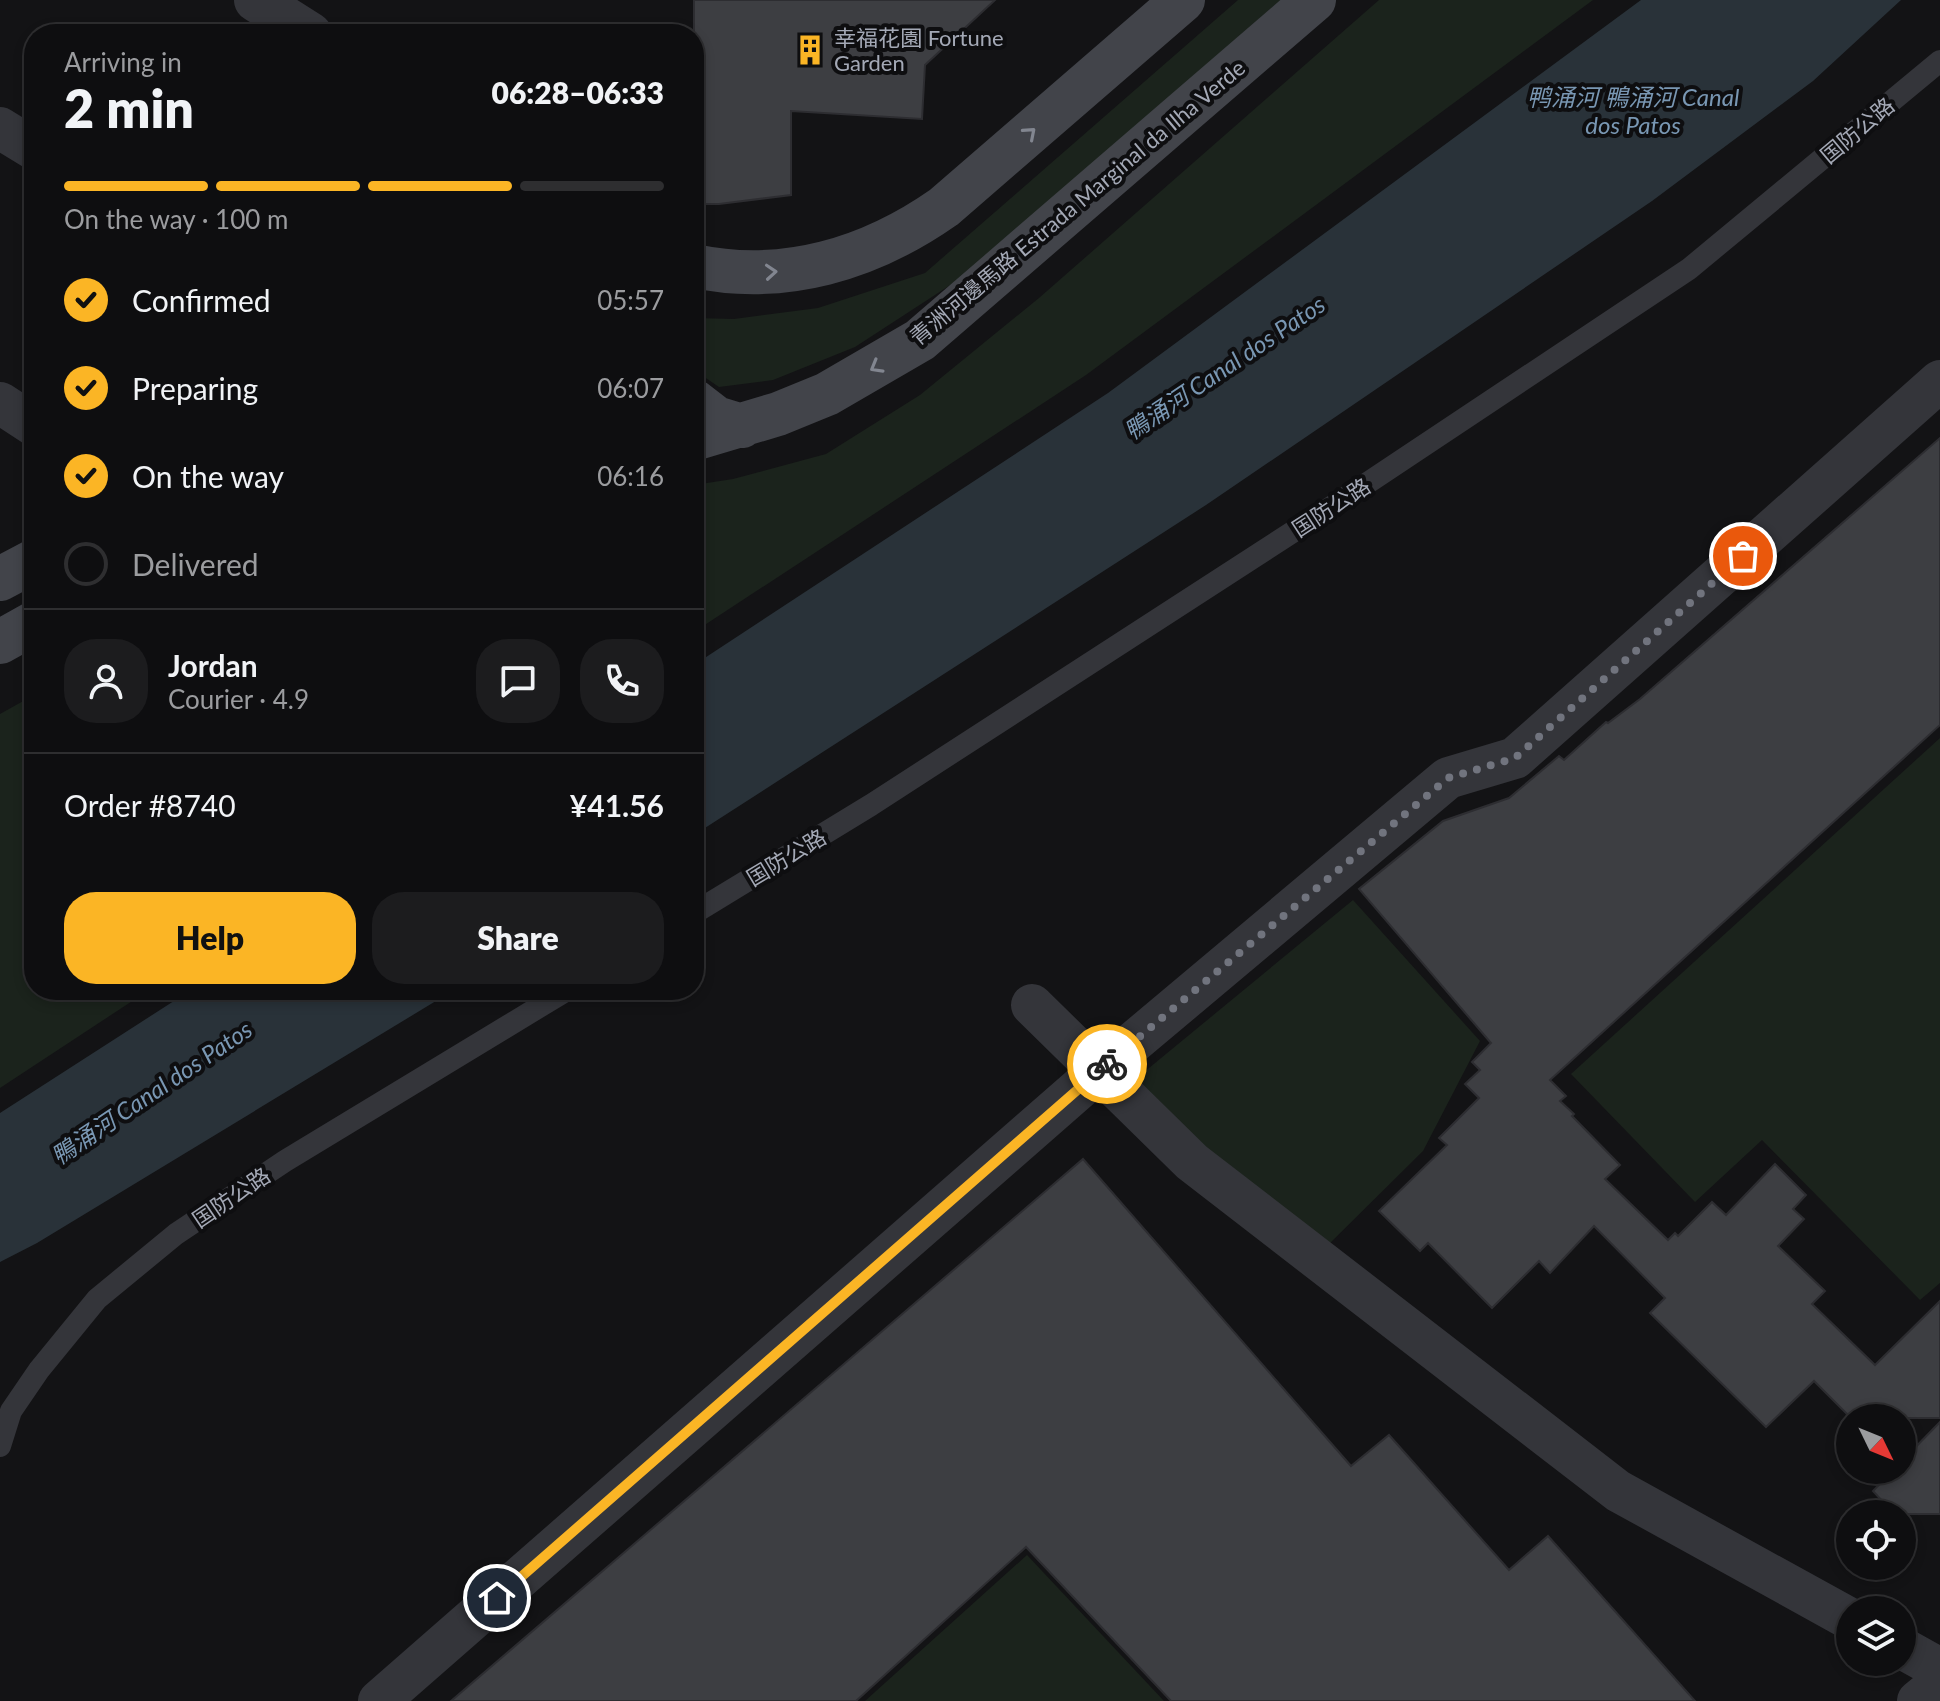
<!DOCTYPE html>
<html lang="en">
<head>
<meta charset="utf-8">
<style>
	body { margin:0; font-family:Lato,"Noto Sans SC",sans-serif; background:#1c1c1e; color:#f1f3f6; height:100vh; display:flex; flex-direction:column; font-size:30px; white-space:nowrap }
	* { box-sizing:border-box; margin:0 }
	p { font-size:26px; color:#9b9c9f }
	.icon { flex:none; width:44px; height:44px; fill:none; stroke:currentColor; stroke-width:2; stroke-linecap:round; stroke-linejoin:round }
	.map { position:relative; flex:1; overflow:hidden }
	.panel { position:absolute; left:24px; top:24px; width:680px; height:976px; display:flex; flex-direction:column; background:#0e0e10; border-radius:32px; box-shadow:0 4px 12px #0003,0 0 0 2px #2e2e30 }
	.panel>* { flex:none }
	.needle { width:52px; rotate:133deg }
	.controls { position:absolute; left:1836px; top:1404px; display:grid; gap:16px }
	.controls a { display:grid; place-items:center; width:80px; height:80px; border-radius:50%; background:#0e0e10; box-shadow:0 4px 12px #0003,0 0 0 2px #2e2e30; font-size:40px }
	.pin { position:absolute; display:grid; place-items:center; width:68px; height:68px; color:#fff; margin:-34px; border:4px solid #fff; border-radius:50%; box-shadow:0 2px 8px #0007 }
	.courier { position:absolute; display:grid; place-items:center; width:80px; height:80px; margin:-40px; border:6px solid #fbb525; border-radius:50%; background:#fff; color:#222; box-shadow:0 2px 10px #0007 }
	.head em { font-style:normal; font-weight:800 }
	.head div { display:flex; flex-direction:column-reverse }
	.head { display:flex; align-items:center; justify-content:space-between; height:136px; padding:0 40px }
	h1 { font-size:52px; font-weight:800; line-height:60px }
	.bar { display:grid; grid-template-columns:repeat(4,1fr); gap:12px 8px; align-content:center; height:96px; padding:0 40px }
	.bar i { height:10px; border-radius:6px; background:#2e2e30 }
	.bar .on { background:#fbb525 }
	.bar p { grid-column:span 4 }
	.line { display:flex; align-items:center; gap:20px; padding:0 40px; border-top:2px solid #2e2e30 }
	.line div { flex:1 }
	.round { display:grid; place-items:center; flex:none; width:84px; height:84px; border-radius:32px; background:#1c1c1e }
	ol { padding:0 40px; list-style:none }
	li { display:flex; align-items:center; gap:24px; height:88px }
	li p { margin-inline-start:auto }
	li .icon { padding:8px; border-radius:50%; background:#fbb525; color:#111; stroke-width:4 }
	li:last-child { color:#9b9c9f }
	li i { width:44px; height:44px; border:4px solid #2e2e30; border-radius:50% }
	.primary-button { display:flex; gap:16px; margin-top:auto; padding:16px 40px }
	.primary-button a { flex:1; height:92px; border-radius:32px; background:#fbb525; color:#111; font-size:32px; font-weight:800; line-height:92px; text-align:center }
	.primary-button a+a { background:#1c1c1e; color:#f1f3f6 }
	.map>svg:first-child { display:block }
</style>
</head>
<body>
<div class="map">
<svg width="1940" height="1701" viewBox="0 0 1940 1701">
	<rect width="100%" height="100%" fill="#131315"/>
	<path fill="#1b231c" d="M1238,0H1281L958,280L855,347L773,380L719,387L694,370V318L734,319L818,308L925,273Z
		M1379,0H1593L1086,375L694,632V485L733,479L826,454L920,395L1039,298Z
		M34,695V990H149L0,1088V714Z
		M1940,738V1283L1920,1300L1762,1140L1695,1202L1571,1074Z
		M1353,900L1480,1041L1423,1151L1325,1248L1203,1152L1132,1082Z
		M1027,1555L1164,1701H865Z"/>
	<path fill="#293239" d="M1641,0H1901L1813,81L1652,201L1206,505L694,835V665L1108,393Z
		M191,990H454L37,1243L0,1262V1113Z"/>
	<path fill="#3d3e42" stroke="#2d2d31" stroke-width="2" d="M694,0H995L925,65L922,119L791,111V195L719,204H694Z
		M1940,438V725L1550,1080L1566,1096L1560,1101L1574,1114L1572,1116L1620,1165L1605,1179L1668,1240L1675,1233L1678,1236L1712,1202L1726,1215L1775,1164L1806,1195L1793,1209L1804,1219L1778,1246L1825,1291L1812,1304L1875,1365L1940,1301V1418H1851L1814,1381L1766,1427L1650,1313L1665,1298L1594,1226L1550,1273L1539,1261L1492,1308L1428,1243L1420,1251L1379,1211L1447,1145L1439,1138L1479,1098L1465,1084L1480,1070L1472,1062L1491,1043L1359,889L1443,821L1509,798L1559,756L1564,760L1606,722L1608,723L1640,699Z
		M1083,1159L1351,1466L1389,1435L1509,1570L1548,1536L1695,1701H1171L1026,1547L856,1701H451Z
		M1940,1422V1514H1894L1873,1491L1893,1470H1902V1461Z"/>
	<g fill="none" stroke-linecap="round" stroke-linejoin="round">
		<path stroke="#34353a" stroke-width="22" d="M694,913L871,805L1342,500L1689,269L1940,61
			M0,1446L11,1411L39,1370L97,1299L176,1234L285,1161L567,990"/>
		<path stroke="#34353a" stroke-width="42" d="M0,128L34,149
			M0,403L34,425
			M1032,1005L1192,1162L1618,1491L1850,1619
			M1902,1648L1940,1669
			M379,1701L1098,1072L1448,778L1515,758L1940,381
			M1918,1701L1940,1683"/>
		<path stroke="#34353a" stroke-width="44" d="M256,0L310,34"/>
		<path stroke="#42444a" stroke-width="44" d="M694,266C784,285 870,259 944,207L1183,0
			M694,401L716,418L742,426
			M694,439L778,414L827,394L920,340L1314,0
			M0,579L34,561
			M0,642L34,623"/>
	</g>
	<defs><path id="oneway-chevron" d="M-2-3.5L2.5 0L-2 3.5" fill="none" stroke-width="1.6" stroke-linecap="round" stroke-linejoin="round" transform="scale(2)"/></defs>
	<g stroke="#828690">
		<use href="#oneway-chevron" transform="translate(1030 133) rotate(-41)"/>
		<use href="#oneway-chevron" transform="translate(771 272) rotate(-4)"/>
		<use href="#oneway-chevron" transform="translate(876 367) rotate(150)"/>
	</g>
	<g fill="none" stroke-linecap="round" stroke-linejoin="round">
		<path stroke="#71747e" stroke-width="8" stroke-dasharray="0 14.4" d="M1107,1064L1448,778L1515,758L1743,556"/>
		<path stroke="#fbb525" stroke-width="10" d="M497,1598L1107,1064"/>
	</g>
	<defs>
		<g id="building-bare" transform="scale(2.4)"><path d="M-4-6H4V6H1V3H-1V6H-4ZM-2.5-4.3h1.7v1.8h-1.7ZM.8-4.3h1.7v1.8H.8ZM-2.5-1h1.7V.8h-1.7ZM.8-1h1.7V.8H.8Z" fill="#fbb525" stroke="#0e0e10" stroke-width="2.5" paint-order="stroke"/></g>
	</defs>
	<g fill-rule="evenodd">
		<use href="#building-bare" x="810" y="50"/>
	</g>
	<g text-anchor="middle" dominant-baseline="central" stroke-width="8" stroke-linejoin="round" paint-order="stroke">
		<g font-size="22" fill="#a4a9b6" stroke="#0e0e10" text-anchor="start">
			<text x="834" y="37">幸福花園 Fortune<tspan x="834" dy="25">Garden</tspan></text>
		</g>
		<g font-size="22" fill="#a4a9b6" stroke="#0e0e10">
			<text transform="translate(1857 130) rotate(-40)">国防公路</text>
			<text transform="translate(1077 202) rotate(-40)">青洲河邊馬路 Estrada Marginal da Ilha Verde</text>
			<text transform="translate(1331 507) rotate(-33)">国防公路</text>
			<text transform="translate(786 857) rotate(-31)">国防公路</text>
			<text transform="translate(231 1197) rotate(-34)">国防公路</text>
		</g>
		<g font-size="24" font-style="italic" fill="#7997b3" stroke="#0e0e10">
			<text x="1633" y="96">鸭涌河 鴨涌河 Canal<tspan x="1633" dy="28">dos Patos</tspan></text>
			<text transform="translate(1224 367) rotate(-34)">鴨涌河 Canal dos Patos</text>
			<text transform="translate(151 1092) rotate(-34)">鴨涌河 Canal dos Patos</text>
		</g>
	</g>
</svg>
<div class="controls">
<a><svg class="needle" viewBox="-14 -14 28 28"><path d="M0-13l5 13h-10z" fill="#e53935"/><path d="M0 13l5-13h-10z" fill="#9b9c9f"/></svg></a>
<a><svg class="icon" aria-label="locate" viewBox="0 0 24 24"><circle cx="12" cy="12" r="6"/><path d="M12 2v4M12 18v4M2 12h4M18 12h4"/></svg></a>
<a><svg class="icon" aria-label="layers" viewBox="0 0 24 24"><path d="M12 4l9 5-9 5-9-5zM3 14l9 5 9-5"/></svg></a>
</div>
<div class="pin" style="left:1743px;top:556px;background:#ea580c"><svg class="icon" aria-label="bag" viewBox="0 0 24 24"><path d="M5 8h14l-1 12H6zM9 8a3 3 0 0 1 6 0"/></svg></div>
<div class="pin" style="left:497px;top:1598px;background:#1f2937"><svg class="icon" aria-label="home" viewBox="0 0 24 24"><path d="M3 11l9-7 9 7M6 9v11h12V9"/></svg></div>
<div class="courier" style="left:1107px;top:1064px"><svg class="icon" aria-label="bike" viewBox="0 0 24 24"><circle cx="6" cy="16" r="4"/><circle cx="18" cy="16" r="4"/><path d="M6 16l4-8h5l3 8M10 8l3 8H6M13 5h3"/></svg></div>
<section class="panel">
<div class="head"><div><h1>2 min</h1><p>Arriving in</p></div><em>06:28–06:33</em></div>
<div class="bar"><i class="on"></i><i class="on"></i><i class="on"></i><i></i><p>On the way · 100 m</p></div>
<ol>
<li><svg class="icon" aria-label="check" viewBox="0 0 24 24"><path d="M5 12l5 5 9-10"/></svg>Confirmed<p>05:57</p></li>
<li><svg class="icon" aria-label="check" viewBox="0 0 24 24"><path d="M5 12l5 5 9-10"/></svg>Preparing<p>06:07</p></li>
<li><svg class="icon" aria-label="check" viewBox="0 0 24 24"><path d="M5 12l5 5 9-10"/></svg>On the way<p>06:16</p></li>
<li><i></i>Delivered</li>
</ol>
<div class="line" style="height:144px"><a class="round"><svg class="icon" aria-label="person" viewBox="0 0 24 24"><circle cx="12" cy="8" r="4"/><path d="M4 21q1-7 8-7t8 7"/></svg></a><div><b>Jordan</b><p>Courier · 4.9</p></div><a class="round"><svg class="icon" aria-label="chat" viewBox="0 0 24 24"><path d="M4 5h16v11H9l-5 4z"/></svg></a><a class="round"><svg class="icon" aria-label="phone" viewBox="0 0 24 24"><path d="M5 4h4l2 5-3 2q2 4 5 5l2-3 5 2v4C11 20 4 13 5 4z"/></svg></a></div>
<div class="line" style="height:104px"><div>Order #8740</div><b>¥41.56</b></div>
<div class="primary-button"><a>Help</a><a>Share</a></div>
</section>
</div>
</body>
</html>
